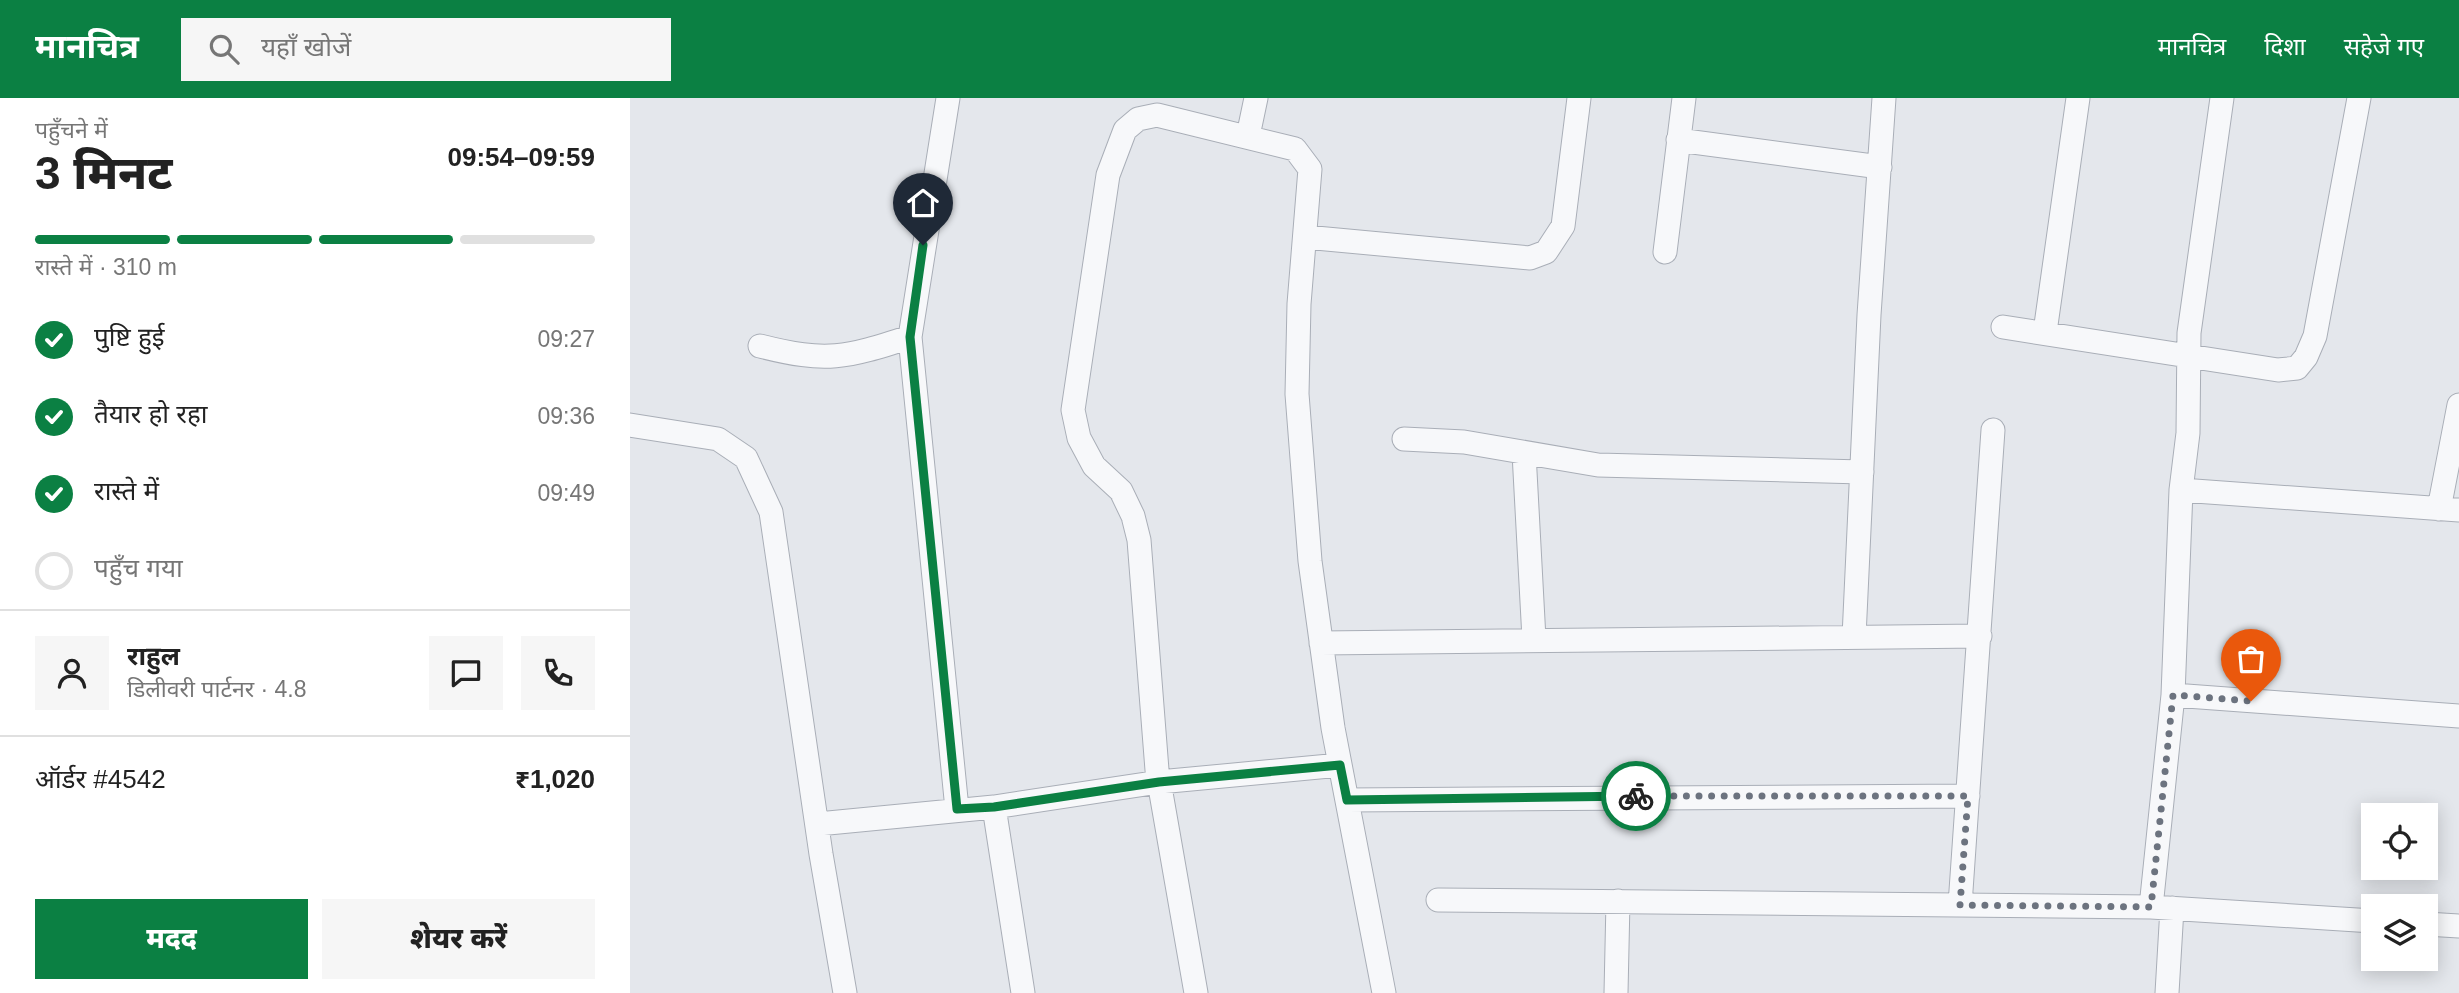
<!DOCTYPE html>
<html lang="hi">
<head>
<meta charset="utf-8">
<style>
	body { margin:0; font-family:Helvetica,"Noto Sans Devanagari",sans-serif; background:#f6f6f6; color:#222; height:100vh; display:flex; flex-direction:column; font-size:26px; white-space:nowrap }
	* { box-sizing:border-box; margin:0 }
	p { font-size:23px; color:#767676 }
	.icon { flex:none; width:38px; height:38px; fill:none; stroke:currentColor; stroke-width:2; stroke-linecap:round; stroke-linejoin:round }
	.map { position:relative; flex:1; overflow:hidden }
	.side { display:flex; flex-direction:column; background:#fff; width:630px }
	.side>* { flex:none }
	.fabs { position:absolute; left:1731px; top:705px; display:grid; gap:14px }
	.fabs a { display:grid; place-items:center; width:77px; height:77px; border-radius:0px; background:#fff; box-shadow:0 4px 18px #0003; font-size:35px }
	.pin { position:absolute; display:grid; place-items:center; width:60px; height:60px; color:#fff; margin:-72px -30px; border-radius:50% 50% 50% 0; rotate:-45deg; box-shadow:0 0 7px #0007 }
	.pin .icon { rotate:45deg }
	.courier { position:absolute; display:grid; place-items:center; width:70px; height:70px; margin:-35px; border:5px solid #0b8043; border-radius:50%; background:#fff; color:#222; box-shadow:0 2px 9px #0007 }
	.head em { font-style:normal; font-weight:800 }
	.head div { display:flex; flex-direction:column-reverse }
	.head { display:flex; align-items:center; justify-content:space-between; height:119px; padding:0 35px }
	h1 { font-size:46px; font-weight:800; line-height:52px }
	.bar { display:grid; grid-template-columns:repeat(4,1fr); gap:10px 7px; align-content:center; height:84px; padding:0 35px }
	.bar i { height:9px; border-radius:5px; background:#e0e0e0 }
	.bar .current { background:#0b8043 }
	.bar p { grid-column:span 4 }
	.line { display:flex; align-items:center; gap:18px; padding:0 35px; border-top:2px solid #e0e0e0 }
	.line div { flex:1 }
	.round { display:grid; place-items:center; flex:none; width:74px; height:74px; border-radius:0px; background:#f6f6f6 }
	ol { padding:0 35px; list-style:none }
	li { display:flex; align-items:center; gap:21px; height:77px }
	li p { margin-inline-start:auto }
	li .icon { padding:7px; border-radius:50%; background:#0b8043; color:#fff; stroke-width:4 }
	li:last-child { color:#767676 }
	li i { width:38px; height:38px; border:4px solid #e0e0e0; border-radius:50% }
	.cta { display:flex; gap:14px; margin-top:auto; padding:14px 35px }
	.cta a { flex:1; height:80px; border-radius:0px; background:#0b8043; color:#fff; font-size:28px; font-weight:800; line-height:80px; text-align:center }
	.cta a+a { background:#f6f6f6; color:#222 }
	header { display:flex; align-items:center; gap:42px; box-sizing:border-box; height:98px; padding:0 35px; background:#0b8043; color:#fff }
	header strong { font-size:33px }
	nav { display:flex; gap:38px; margin-inline-start:auto; font-size:24px }
	.search { width:490px; height:63px; background:#f6f6f6; display:flex; align-items:center; gap:18px; box-sizing:border-box; padding:0 24px; border-radius:0px; color:#767676; font-size:26px }
	main { display:flex; flex:1; min-height:0 }
	.map>svg:first-child { display:block }
</style>
</head>
<body>
<header>
<strong>मानचित्र</strong>
<div class="search"><svg class="icon" aria-label="search" viewBox="0 0 24 24"><circle cx="10" cy="10" r="6"/><path d="M15 15l6 6"/></svg>यहाँ खोजें</div>
<nav><a>मानचित्र</a><a>दिशा</a><a>सहेजे गए</a></nav>
</header>
<main>
<section class="side">
<div class="head"><div><h1>3 मिनट</h1><p>पहुँचने में</p></div><em>09:54–09:59</em></div>
<div class="bar"><i class="current"></i><i class="current"></i><i class="current"></i><i></i><p>रास्ते में · 310 m</p></div>
<ol>
<li><svg class="icon" aria-label="check" viewBox="0 0 24 24"><path d="M5 12l5 5 9-10"/></svg>पुष्टि हुई<p>09:27</p></li>
<li><svg class="icon" aria-label="check" viewBox="0 0 24 24"><path d="M5 12l5 5 9-10"/></svg>तैयार हो रहा<p>09:36</p></li>
<li><svg class="icon" aria-label="check" viewBox="0 0 24 24"><path d="M5 12l5 5 9-10"/></svg>रास्ते में<p>09:49</p></li>
<li><i></i>पहुँच गया</li>
</ol>
<div class="line" style="height:126px"><a class="round"><svg class="icon" aria-label="person" viewBox="0 0 24 24"><circle cx="12" cy="8" r="4"/><path d="M4 21q1-7 8-7t8 7"/></svg></a><div><b>राहुल</b><p>डिलीवरी पार्टनर · 4.8</p></div><a class="round"><svg class="icon" aria-label="chat" viewBox="0 0 24 24"><path d="M4 5h16v11H9l-5 4z"/></svg></a><a class="round"><svg class="icon" aria-label="phone" viewBox="0 0 24 24"><path d="M5 4h4l2 5-3 2q2 4 5 5l2-3 5 2v4C11 20 4 13 5 4z"/></svg></a></div>
<div class="line" style="height:91px"><div>ऑर्डर #4542</div><b>₹1,020</b></div>
<div class="cta"><a>मदद</a><a>शेयर करें</a></div>
</section>
<div class="map">
<svg width="1829" height="895" viewBox="0 0 1829 895">
	<rect width="100%" height="100%" fill="#e4e7ec"/>
	<g fill="none" stroke-linecap="round" stroke-linejoin="round">
		<g stroke="#a9aeb7" stroke-width="25">
			<path id="street" d="M318,0L280,239L327,711
				M618,38L626,0
				M1048,42L1250,69
				M675,139L900,160L916,154L933,128L949,0
				M1035,154L1054,0
				M1373,229L1648,272L1667,270L1676,259L1685,238L1729,0
				M1415,234L1448,0
				M130,248C197,265 215,260 280,239
				M0,327L88,341L116,360L141,414L191,756L215,895
				M774,341L834,344L968,367L1232,374
				M894,355L904,541
				M1551,392L1829,412
				M1809,411L1829,307
				M1224,539L1239,217L1254,0
				M691,545L1350,538
				M1543,597L1829,618
				M717,702L1338,698
				M364,709L393,895
				M188,726L364,709L529,684L710,667
				M808,802L1521,809L1743,823
				M1330,807L1363,332
				M1521,809L1543,597L1551,392L1558,335L1559,235L1592,0
				M1796,826L1829,828
				M566,895L527,672L509,442L503,418L491,393L464,368L449,340L443,312L478,77L495,32L508,21L527,17L665,51L680,71L669,206L667,296L680,463L703,630L754,895
				M986,895L988,803
				M1537,895L1542,810"/>
		</g>
		<use href="#street" stroke="#f7f8fa" stroke-width="23"/>
	</g>
	<g fill="none" stroke-linecap="round" stroke-linejoin="round">
		<path stroke="#6c737f" stroke-width="7" stroke-dasharray="0 12.6" d="M1006,698H1338L1330,807L1521,809L1543,597L1621,603"/>
		<path stroke="#0b8043" stroke-width="9" d="M293,147L280,239L327,711L364,709L529,684L710,667L717,702L1006,698"/>
	</g>
</svg>
<div class="fabs">
<a><svg class="icon" aria-label="locate" viewBox="0 0 24 24"><circle cx="12" cy="12" r="6"/><path d="M12 2v4M12 18v4M2 12h4M18 12h4"/></svg></a>
<a><svg class="icon" aria-label="layers" viewBox="0 0 24 24"><path d="M12 4l9 5-9 5-9-5zM3 14l9 5 9-5"/></svg></a>
</div>
<div class="pin" style="left:1621px;top:603px;background:#ea580c"><svg class="icon" aria-label="bag" viewBox="0 0 24 24"><path d="M5 8h14l-1 12H6zM9 8a3 3 0 0 1 6 0"/></svg></div>
<div class="pin" style="left:293px;top:147px;background:#1f2937"><svg class="icon" aria-label="home" viewBox="0 0 24 24"><path d="M3 11l9-7 9 7M6 9v11h12V9"/></svg></div>
<div class="courier" style="left:1006px;top:698px"><svg class="icon" aria-label="bike" viewBox="0 0 24 24"><circle cx="6" cy="16" r="4"/><circle cx="18" cy="16" r="4"/><path d="M6 16l4-8h5l3 8M10 8l3 8H6M13 5h3"/></svg></div>
</div>
</main>
</body>
</html>
